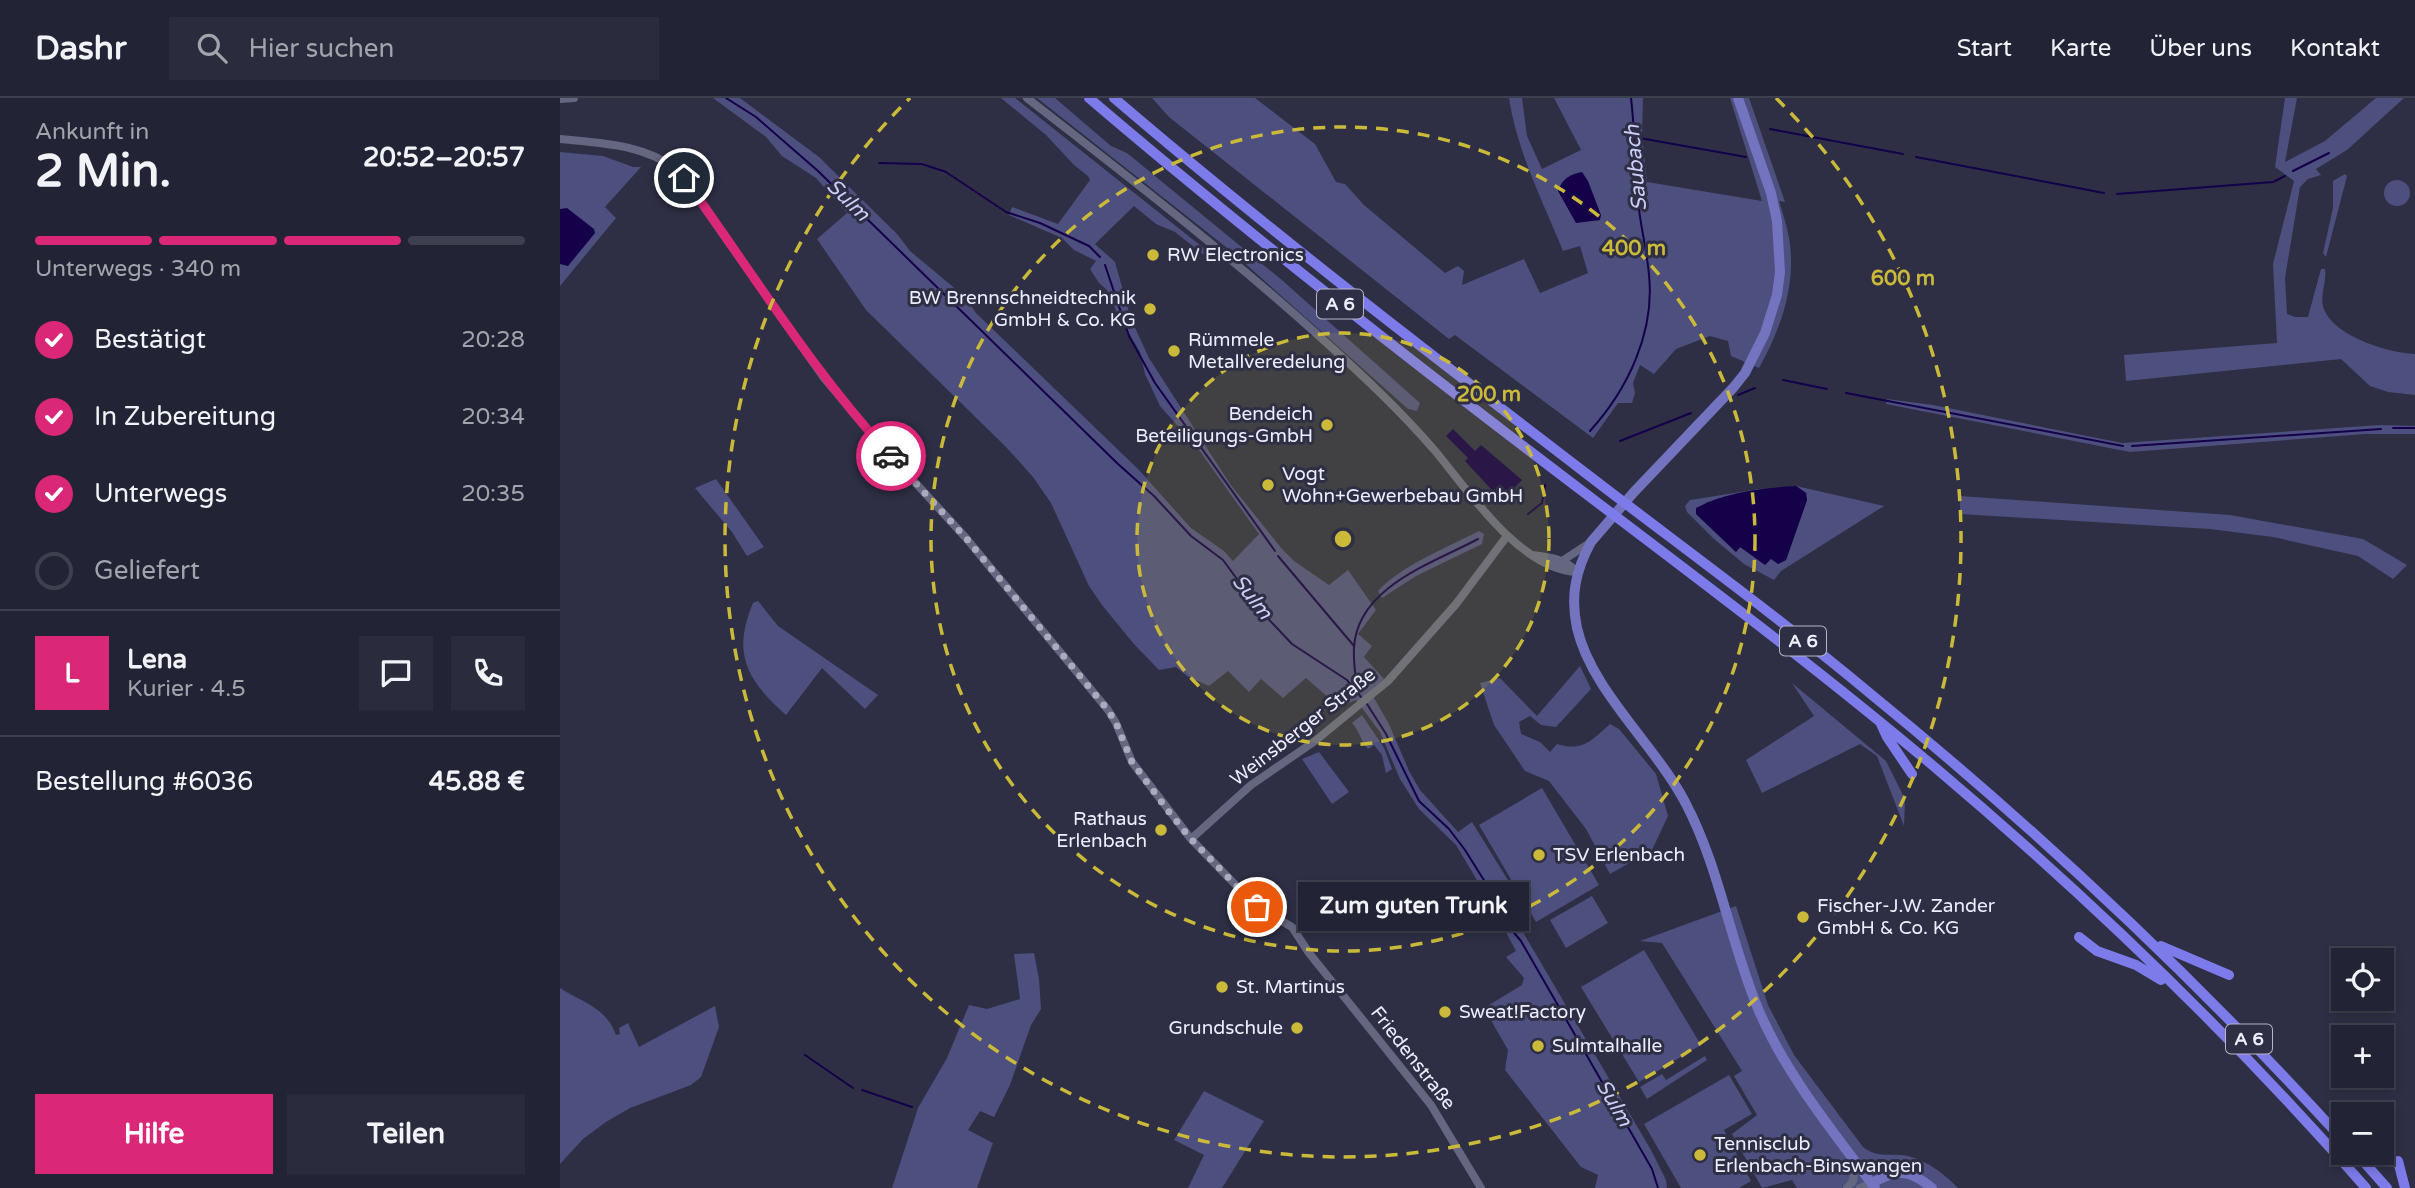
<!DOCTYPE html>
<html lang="de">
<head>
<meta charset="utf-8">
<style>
	body { margin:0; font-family:"Varela Round",sans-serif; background:#2a2b3c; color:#f1f3f6; height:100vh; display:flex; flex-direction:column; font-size:26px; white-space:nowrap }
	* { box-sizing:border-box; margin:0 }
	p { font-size:23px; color:#a2a4ac }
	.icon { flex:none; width:38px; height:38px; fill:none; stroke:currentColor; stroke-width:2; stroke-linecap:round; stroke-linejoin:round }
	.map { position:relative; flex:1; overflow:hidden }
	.panel { display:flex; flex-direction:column; background:#222334; width:560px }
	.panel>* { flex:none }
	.tools { position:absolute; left:1771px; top:850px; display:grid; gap:14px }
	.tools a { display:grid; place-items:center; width:63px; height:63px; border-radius:0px; background:#222334; box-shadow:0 4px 10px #0003,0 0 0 2px #3f404f; font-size:35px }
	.pin { position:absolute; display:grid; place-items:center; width:60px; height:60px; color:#fff; margin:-30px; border:4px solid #fff; border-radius:50%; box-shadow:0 2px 7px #0007 }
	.courier { position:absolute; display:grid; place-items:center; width:70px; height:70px; margin:-35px; border:5px solid #db2777; border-radius:50%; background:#fff; color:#222; box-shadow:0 2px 9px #0007 }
	.bubble { position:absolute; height:49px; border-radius:0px; background:#222334; box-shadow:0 4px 10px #0003,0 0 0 2px #3f404f; font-size:23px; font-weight:700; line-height:49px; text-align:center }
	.summary em { font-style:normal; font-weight:700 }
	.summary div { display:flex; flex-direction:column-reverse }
	.summary { display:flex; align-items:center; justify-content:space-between; height:119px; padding:0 35px }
	h1 { font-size:46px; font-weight:700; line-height:52px }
	.bar { display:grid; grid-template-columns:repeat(4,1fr); gap:10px 7px; align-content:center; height:84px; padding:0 35px }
	.bar i { height:9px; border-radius:5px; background:#3f404f }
	.bar .on { background:#db2777 }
	.bar p { grid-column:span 4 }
	.line { display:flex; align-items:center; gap:18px; padding:0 35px; border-top:2px solid #3f404f }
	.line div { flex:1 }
	.round { display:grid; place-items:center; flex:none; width:74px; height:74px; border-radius:0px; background:#2a2b3c }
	ol { padding:0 35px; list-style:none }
	li { display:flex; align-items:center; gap:21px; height:77px }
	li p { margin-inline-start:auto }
	li .icon { padding:7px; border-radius:50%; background:#db2777; color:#fff; stroke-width:4 }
	li:last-child { color:#a2a4ac }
	li i { width:38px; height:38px; border:4px solid #3f404f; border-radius:50% }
	.primary-button { display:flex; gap:14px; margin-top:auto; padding:14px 35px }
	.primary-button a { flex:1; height:80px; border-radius:0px; background:#db2777; color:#fff; font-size:28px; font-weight:700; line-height:80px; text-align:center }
	.primary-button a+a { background:#2a2b3c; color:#f1f3f6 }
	header { display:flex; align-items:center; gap:42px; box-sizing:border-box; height:98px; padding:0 35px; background:#222334; border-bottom:2px solid #3f404f }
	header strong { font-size:33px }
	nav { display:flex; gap:38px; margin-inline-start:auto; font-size:24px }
	.search { width:490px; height:63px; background:#2a2b3c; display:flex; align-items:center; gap:18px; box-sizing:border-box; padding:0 24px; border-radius:0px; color:#a2a4ac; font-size:26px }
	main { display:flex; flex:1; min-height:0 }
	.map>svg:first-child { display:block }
</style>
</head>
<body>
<header>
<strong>Dashr</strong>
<div class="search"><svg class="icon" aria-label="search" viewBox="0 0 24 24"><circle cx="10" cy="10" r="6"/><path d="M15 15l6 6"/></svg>Hier suchen</div>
<nav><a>Start</a><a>Karte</a><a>Über uns</a><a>Kontakt</a></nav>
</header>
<main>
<section class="panel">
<div class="summary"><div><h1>2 Min.</h1><p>Ankunft in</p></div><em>20:52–20:57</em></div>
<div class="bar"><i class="on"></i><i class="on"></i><i class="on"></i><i></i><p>Unterwegs · 340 m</p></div>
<ol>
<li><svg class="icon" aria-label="check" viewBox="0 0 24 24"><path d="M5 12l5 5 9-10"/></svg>Bestätigt<p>20:28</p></li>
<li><svg class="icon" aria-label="check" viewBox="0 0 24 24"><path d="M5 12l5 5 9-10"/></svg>In Zubereitung<p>20:34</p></li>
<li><svg class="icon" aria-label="check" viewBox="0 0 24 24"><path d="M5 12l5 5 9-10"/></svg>Unterwegs<p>20:35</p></li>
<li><i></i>Geliefert</li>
</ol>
<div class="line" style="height:126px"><b class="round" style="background:#db2777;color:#fff">L</b><div><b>Lena</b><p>Kurier · 4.5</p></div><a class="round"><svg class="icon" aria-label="chat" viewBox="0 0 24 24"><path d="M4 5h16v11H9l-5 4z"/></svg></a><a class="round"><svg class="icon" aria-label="phone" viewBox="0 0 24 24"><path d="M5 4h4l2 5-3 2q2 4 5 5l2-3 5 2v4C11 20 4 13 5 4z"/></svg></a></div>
<div class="line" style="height:91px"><div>Bestellung #6036</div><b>45.88 €</b></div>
<div class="primary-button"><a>Hilfe</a><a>Teilen</a></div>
</section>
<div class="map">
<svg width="1855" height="1090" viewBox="0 0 1855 1090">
	<rect width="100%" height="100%" fill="#2e2f45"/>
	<path fill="#4d4f7e" d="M153,0H180L259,59L338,137L350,153L404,198L416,215L578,371L631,430L664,453L673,463L699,436L639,352L600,308L585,276L580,254L558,217L547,192L539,185L530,171L536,163L514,152L502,140L449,117L452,109L498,126L530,82L528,78L514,67L486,37L441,0H455L646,152L644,157L615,134L596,126L574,108L535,146L555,164L571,221L589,260L670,386L722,451L734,463L769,487L788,472L816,512L798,536L812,548L804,559L824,581L810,593L829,626L849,673L860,692L898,734L912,724L964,808L970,824L964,836L1091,1052L1106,1082L1107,1090H1035L1038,1077L1021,1069L945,972L948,952L924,910L962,887L964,880L946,859L956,853L926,797L896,747L859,711L840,681L820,634L796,602L779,609L746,580L723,600L701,581L689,594L668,573L649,588L627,578L616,569L599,572L573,545L542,507L529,488L491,405L473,379L446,349L306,212L257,141L287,115L256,80L222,58L206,39Z
		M477,0H495L551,48L567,55L723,183L860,305L857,313L848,311L671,153Z
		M592,0H695L755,46L776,84L785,86L804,107L885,175L898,168L904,173L902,187L964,161L980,195L1028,175L1020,148L1003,153C983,104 957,53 949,0H962L967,38L982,71L1021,52L994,0H1083L1082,38L1087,84L1202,103L1170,0H1189L1225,104L1219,103C1223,116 1227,128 1229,140C1237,185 1221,231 1199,270L1171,258L1168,243L1150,238L1116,251L1094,276L1080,267L1073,285L1075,295L1072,305H1058L1033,340L895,237L889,241L609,19Z
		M1725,0H1737L1725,64L1765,43L1816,0H1844L1787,52L1756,71L1761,77L1748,81L1740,89L1725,180L1727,216L1735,219H1748L1761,171H1765C1767,183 1760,196 1763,208C1770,237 1828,255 1855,256V297L1828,294L1810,288L1781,261L1566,283L1564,257L1717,245L1713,166L1734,83L1715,69Z
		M0,54L43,58L73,69H81L45,109L56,120L0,188Z
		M1785,76L1787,78L1766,159L1763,155L1773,110V83Z
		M1824 95a13 13 0 1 1 26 0a13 13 0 1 1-26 0Z
		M1327,301L1373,307L1562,345L1820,327L1855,328V336H1805L1570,354L1326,306Z
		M156,381L204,449L187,458L172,434L135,390Z
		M1236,388L1324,408L1221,473L1214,482L1184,466L1154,441L1127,414L1125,408L1130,402L1206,390L1147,404L1136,416L1176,454L1180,449L1211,460L1218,466L1226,462L1247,402L1246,395Z
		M1400,398L1670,417L1803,441L1847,467L1833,481L1798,458L1713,439L1650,431L1400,416Z
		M919,433L924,436L922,446L856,478L822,500L818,493C842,467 888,449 919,433Z
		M198,503L218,528L318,597L305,611L262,570L226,617C186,581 172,556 193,505Z
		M1020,568L1031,591L996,629L981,627L970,618L959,624L961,636L980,644L990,654L997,646C1023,654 1032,642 1050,626L1059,631L1096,676L1108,718L1092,752L1050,776L1026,731L989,683L965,673L934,627L920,585L940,580L977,618Z
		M1232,585L1326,663L1345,701L1344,728L1317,658L1300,646L1202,695L1186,662L1254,618Z
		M802,617L824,650L832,671L826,675L822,657L814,647L808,651C800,642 800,634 792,625Z
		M759,654L789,694L772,706L742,661Z
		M982,690L1039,787L976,824L919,727Z
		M1032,798L1048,825L1006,850L990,822Z
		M1176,808L1208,907L1234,957L1303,1049C1316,1059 1325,1056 1340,1057C1361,1058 1384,1075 1398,1090H1293L1289,1086L1282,1090H1237L1232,1082L1202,1090L1172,1036L1197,1017L1174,978L1182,973L1102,845L1080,843Z
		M1084,852L1141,947L1079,984L1021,889Z
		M474,855L479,881L481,911L471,927L450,987L434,1019L420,1013L408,1032L433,1045L417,1090H332L358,1010L387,960L409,907L427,911L460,901L454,856Z
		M0,890C23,905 46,909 56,937L60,936L59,930L68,925L79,949L155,908L159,929L141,979L131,987L70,1010L46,1024L23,1041L0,1066Z
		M1145,958L1147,962L1087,1001L1080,989L1102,976L1106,982Z
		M1169,977L1192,1016L1164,1032L1191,1083L1179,1090H1121L1084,1026Z
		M644,993L704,1023L662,1090H628L644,1057L614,1042Z"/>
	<path fill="#14014a" d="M1022,74L1028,83L1041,117L1040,122L1016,125L998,93C1002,81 1010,76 1022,74Z
		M7,110L34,131L35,135L8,168L0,166V111Z
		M893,331L915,353L921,347L962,382L942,403L905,363L908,360L886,338Z
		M1236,388L1246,395L1247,402L1226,462L1218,466L1211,461L1205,467L1180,449L1176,454L1136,416V410C1165,394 1203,390 1236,388Z"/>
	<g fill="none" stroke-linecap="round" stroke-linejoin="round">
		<path stroke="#14014a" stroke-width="2" d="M166,0L196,19L258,73L558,366L594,398L631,438L663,462L699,511L732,546L787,582L801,599
			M1210,31L1343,56
			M1074,39L1186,59
			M1356,59L1544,95
			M319,65L362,66L386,74L446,114L480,125L529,148L540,159
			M1733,73L1769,55
			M1557,96L1713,84L1725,78
			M545,167L569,238L595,285L715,453
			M1223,282L1267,291
			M1286,295L1563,348
			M1178,297L1195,290
			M1833,330H1855
			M1030,333C1068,291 1095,234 1089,177C1087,152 1080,127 1078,102C1075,68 1075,34 1071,0
			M1060,343L1131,315
			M1572,348L1821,331
			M968,416L982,405L985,387
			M718,458L794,548
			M797,593C796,579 793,564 794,550C797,489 873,465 918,441
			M807,606L826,636L859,703L889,731L905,752L932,795L950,830L961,843L1092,1071L1098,1090
			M245,957L293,990
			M302,992L352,1009"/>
		<path stroke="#656781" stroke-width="8" d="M467,0C566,77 666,154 759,238C800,275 840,312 876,354C910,395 960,471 1017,474
			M0,1L14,0
			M0,41C42,45 83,46 118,72L264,280L318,344L406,440L548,612L556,625L572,664L631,741L697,809L732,829L749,855L871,1007L921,1090
			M972,457C989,459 1006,461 1017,474
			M1002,463L1031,444
			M631,741L691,687L755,643L828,583L896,506L947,438
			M1287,1090L1293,1083L1295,1068L1298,1067
			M1300,1090L1312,1085"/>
		<path stroke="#7373c0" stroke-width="10" d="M1178,0L1211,95L1217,123L1220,174L1217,197L1205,235L1185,275L1173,290L1074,394L1031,444C1016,472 1010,497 1017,530C1031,592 1095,647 1125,704C1160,770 1170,845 1199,913C1227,978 1273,1033 1315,1090
			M1312,1085C1337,1071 1349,1071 1372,1090"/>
		<path stroke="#7d7bea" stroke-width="10" d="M529,0C694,141 865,274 1038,405C1150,490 1263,575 1371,666C1525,796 1673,938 1806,1090
			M554,0C714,137 882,265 1049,393C1137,460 1227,526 1312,597C1480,734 1637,882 1783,1042
			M1321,626L1327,639L1352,676
			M1519,839L1537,853L1576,867L1601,882
			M1601,848L1669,877
			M1796,1055L1827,1090
			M1838,1063L1845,1090"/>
	</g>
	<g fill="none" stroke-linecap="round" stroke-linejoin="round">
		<path stroke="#aaabbd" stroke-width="7" stroke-dasharray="0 12.6" d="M331,358L406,440L548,612L556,625L572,664L609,714L631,741L697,809"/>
		<path stroke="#db2777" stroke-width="9" d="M124,80C192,174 251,271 331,358"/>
	</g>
	<circle cx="783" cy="441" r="206" fill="#cbba39" fill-opacity=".12"/>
	<g fill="none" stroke="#cbba39" stroke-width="3.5" stroke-dasharray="12 9">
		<circle cx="783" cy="441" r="206"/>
		<circle cx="783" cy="441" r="412"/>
		<path d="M1216 0A618 618 0 1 1 350 0"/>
	</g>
	<g fill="#cbba39" stroke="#2e2f45" stroke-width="2.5">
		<circle cx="593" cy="157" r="7"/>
		<circle cx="590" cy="211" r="7"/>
		<circle cx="614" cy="253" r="7"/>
		<circle cx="767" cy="327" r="7"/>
		<circle cx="708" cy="387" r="7"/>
		<circle cx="601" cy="732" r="7"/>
		<circle cx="979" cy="757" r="7"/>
		<circle cx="1243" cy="819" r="7"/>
		<circle cx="662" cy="889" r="7"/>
		<circle cx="885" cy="914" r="7"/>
		<circle cx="737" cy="930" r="7"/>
		<circle cx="978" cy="948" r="7"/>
		<circle cx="1140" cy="1057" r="7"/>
	</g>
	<g text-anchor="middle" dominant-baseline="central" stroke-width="6" stroke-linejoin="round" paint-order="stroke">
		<g fill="#2e2f45" stroke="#b4b5c6" stroke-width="2">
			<rect x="757" y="191.5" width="46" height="29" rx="5"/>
			<rect x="1220" y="528.5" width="46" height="29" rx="5"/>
			<rect x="1666" y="926.5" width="46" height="29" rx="5"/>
		</g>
		<g font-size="18" font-weight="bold" fill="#edeefd">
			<text x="780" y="206">A 6</text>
			<text x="1243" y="543">A 6</text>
			<text x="1689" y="941">A 6</text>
		</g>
		<g font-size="19" fill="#edeefd" stroke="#2e2f45" text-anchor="start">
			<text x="607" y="157">RW Electronics</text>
			<text x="576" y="200" text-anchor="end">BW Brennschneidtechnik<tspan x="576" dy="22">GmbH &amp; Co. KG</tspan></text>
			<text x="628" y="242">Rümmele<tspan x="628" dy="22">Metallveredelung</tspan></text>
			<text x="753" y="316" text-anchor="end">Bendeich<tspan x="753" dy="22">Beteiligungs-GmbH</tspan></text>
			<text x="722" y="376">Vogt<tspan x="722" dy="22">Wohn+Gewerbebau GmbH</tspan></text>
			<text x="587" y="721" text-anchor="end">Rathaus<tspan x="587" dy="22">Erlenbach</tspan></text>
			<text x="993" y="757">TSV Erlenbach</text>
			<text x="1257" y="808">Fischer-J.W. Zander<tspan x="1257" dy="22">GmbH &amp; Co. KG</tspan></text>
			<text x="676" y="889">St. Martinus</text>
			<text x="899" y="914">Sweat!Factory</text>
			<text x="723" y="930" text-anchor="end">Grundschule</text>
			<text x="992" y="948">Sulmtalhalle</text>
			<text x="1154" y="1046">Tennisclub<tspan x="1154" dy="22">Erlenbach-Binswangen</tspan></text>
		</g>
		<g font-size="19" fill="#edeefd" stroke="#2e2f45">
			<text transform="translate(743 629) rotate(-38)">Weinsberger Straße</text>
			<text transform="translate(853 960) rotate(52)">Friedenstraße</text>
		</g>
		<g font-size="21" font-style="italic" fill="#cbcef9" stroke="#2e2f45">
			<text transform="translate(1076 70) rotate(-95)">Saubach</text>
			<text transform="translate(288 102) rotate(44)">Sulm</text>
			<text transform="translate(692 499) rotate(52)">Sulm</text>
			<text transform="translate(1054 1005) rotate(60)">Sulm</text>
		</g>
	</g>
	<circle cx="783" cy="441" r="10" fill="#cbba39" stroke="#2e2f45" stroke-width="3.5"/>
	<g font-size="21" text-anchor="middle" font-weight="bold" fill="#cbba39" stroke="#2e2f45" stroke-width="6" stroke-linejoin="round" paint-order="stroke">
		<text x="1074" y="157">400 m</text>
		<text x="1343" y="187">600 m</text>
		<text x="929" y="303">200 m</text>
	</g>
</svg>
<div class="tools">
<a><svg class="icon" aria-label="locate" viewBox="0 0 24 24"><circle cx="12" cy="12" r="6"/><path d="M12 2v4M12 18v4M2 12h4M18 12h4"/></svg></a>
<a>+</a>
<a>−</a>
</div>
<div class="pin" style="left:697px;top:809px;background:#ea580c"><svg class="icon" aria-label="bag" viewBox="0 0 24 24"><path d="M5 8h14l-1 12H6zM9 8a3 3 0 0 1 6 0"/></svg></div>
<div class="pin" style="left:124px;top:80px;background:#1f2937"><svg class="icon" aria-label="home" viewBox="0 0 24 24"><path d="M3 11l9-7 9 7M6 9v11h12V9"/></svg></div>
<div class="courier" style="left:331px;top:358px"><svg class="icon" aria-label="car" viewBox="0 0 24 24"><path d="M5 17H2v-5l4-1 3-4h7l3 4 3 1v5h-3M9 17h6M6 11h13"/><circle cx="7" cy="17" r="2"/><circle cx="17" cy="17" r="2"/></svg></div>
<div class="bubble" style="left:738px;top:784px;width:231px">Zum guten Trunk</div>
</div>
</main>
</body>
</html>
